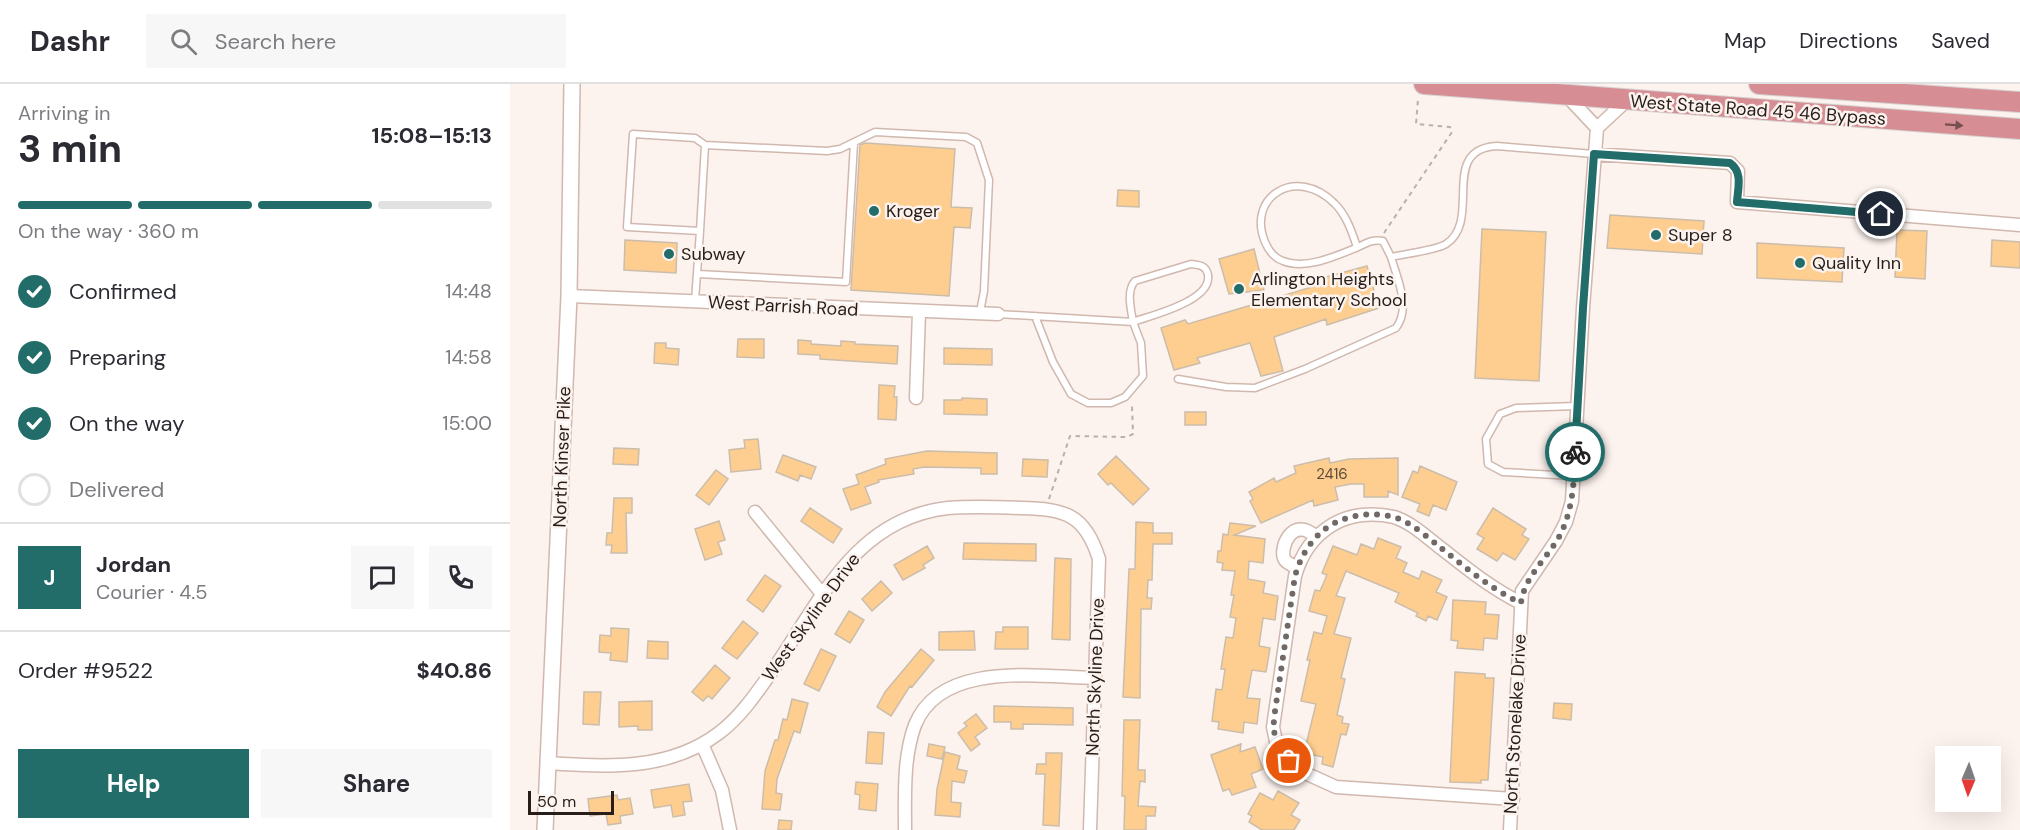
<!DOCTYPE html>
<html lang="en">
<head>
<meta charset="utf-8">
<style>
	body { margin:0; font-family:"DM Sans",sans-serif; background:#f7f7f7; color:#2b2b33; height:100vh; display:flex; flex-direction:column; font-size:22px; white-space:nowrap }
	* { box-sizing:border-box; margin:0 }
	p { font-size:20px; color:#7c7c81 }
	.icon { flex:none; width:33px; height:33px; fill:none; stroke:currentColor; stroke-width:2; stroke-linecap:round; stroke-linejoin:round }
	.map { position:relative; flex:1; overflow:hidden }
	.sheet { display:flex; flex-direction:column; background:#fff; width:510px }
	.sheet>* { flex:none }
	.needle { width:39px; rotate:182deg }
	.controls { position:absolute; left:1425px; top:662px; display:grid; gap:12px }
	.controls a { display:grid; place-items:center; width:66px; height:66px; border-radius:0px; background:#fff; box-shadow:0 6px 24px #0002; font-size:30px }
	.scale { position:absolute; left:18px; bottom:15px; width:86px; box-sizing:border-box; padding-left:6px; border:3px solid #271e1a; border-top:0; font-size:16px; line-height:21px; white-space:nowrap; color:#271e1a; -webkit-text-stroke:4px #fcf2ee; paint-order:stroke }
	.pin { position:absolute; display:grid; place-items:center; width:51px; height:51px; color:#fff; margin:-26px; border:3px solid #fff; border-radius:50%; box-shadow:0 2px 6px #0007 }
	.courier { position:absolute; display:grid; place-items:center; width:60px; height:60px; margin:-30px; border:4px solid #226d69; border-radius:50%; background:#fff; color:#222; box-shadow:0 2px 8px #0007 }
	.head em { font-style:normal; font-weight:700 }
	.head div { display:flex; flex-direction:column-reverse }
	.head { display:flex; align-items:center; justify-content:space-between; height:102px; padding:0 18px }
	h1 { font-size:39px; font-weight:700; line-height:45px }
	.bar { display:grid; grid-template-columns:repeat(4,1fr); gap:9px 6px; align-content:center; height:72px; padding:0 18px }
	.bar i { height:8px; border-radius:4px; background:#e1e1e2 }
	.bar .on { background:#226d69 }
	.bar p { grid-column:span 4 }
	.line { display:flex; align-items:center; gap:15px; padding:0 18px; border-top:2px solid #e1e1e2 }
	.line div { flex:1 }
	.round { display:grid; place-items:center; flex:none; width:63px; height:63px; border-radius:0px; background:#f7f7f7 }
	ol { padding:0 18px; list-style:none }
	li { display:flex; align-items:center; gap:18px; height:66px }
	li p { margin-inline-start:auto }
	li .icon { padding:6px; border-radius:50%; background:#226d69; color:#fff; stroke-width:4 }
	li:last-child { color:#7c7c81 }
	li i { width:33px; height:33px; border:3px solid #e1e1e2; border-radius:50% }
	.button { display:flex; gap:12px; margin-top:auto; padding:12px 18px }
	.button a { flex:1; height:69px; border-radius:0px; background:#226d69; color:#fff; font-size:24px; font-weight:700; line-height:69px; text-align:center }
	.button a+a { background:#f7f7f7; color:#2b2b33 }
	header { display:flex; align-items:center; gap:36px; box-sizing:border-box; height:84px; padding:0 30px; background:#fff; border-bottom:2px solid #e1e1e2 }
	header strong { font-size:28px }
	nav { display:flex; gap:33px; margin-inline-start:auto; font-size:21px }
	.search { width:420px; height:54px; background:#f7f7f7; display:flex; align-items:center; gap:15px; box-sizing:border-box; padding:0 21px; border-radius:0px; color:#7c7c81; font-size:22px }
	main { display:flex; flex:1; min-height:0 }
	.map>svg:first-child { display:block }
</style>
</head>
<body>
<header>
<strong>Dashr</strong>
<div class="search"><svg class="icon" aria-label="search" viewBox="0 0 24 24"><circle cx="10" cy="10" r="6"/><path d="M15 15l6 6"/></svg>Search here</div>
<nav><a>Map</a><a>Directions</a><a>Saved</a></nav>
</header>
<main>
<section class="sheet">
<div class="head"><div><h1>3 min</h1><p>Arriving in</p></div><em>15:08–15:13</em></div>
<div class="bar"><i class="on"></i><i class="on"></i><i class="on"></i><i></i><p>On the way · 360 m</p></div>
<ol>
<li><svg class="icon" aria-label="check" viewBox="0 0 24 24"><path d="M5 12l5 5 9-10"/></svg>Confirmed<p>14:48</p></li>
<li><svg class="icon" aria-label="check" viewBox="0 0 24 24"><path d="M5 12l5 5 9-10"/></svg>Preparing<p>14:58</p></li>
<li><svg class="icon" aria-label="check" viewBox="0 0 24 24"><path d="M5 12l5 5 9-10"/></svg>On the way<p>15:00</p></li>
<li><i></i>Delivered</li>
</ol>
<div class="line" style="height:108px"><b class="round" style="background:#226d69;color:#fff">J</b><div><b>Jordan</b><p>Courier · 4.5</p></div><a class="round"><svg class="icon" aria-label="chat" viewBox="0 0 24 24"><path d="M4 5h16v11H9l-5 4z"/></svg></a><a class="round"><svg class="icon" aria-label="phone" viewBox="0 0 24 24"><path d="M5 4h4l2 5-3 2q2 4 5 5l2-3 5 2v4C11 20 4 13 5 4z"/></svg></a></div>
<div class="line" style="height:78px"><div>Order #9522</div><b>$40.86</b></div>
<div class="button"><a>Help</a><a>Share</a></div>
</section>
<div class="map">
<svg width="1510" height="746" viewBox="0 0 1510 746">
	<rect width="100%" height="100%" fill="#fcf2ee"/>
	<path fill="#fece91" stroke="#ccbdaa" stroke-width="1.5" d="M355,59L445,65L441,123L462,124L460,144L444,143L439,212L341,206L350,61Z
		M608,106L629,107V123L607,122Z
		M1100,131L1194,137L1192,170L1097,164Z
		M972,145L1036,148L1029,297L965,294Z
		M1387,146L1417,147L1415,195L1385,193Z
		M115,156L167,159L166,189L114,186Z
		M1482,156L1510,158V184L1481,182Z
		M1247,159L1334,164L1332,198L1247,194Z
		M744,165L754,206L719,210L709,175Z
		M857,182L869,224L817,241L816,235L764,253L773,287L751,292L740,259L687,274L690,279L664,286L651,244L675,236L678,240L805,202V196Z
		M228,255H254V274L227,273Z
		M288,256L301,257V260L331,262V257L345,258V260L388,262L387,280L310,275V271L288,270Z
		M145,259H156V264L169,265L168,281L144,279Z
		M434,264L482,265V281L434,280Z
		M369,301L385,302L384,313H387L386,336L368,335Z
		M452,314L477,315V331L434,330V316H452Z
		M675,328H696V341H675Z
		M248,355L251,385L221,388L219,366L235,364L234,356Z
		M104,364L129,365L128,381L103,380Z
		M417,367L487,369V390H471V384L414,383L403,385L404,390L368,396L369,398L355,403L361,419L341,426L333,405L349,400L346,391L376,380L375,375Z
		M273,371L306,383L301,395L290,391L288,397L266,388Z
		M606,372L639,405L623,421L601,399L598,401L588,390Z
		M819,374L820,379L839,375L888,374V411L878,407V413H854V400H841L825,403L828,416L804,422L803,416L751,439L740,417L743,415L739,408L764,394L766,398L786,389L784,382Z
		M513,375L538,376L537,393L512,392Z
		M910,382L947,398L936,426L923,421L919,432L907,427L910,420L892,413L903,387L908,389Z
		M206,386L218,395L199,421L186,411Z
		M104,414H122V429H116L117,469H101L102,461H96L97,449H102Z
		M300,424L332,445L323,459L291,437Z
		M983,424L1016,445L1012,451L1019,455L1005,476L993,469L987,477L967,465L974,454L967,450Z
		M209,437L215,456L208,458L212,470L195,476L185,445Z
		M626,438L643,439V449H662V460H643L642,496H638L637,514H642L641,525H631L630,614L613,613L619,485H625Z
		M720,439L746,442L724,451L755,455L753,479L739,477L738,495L755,498L753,509L768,512L765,536L753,534L749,562L760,564L756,588L742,586L737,614L750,615L747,640L734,638L733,649L708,645L709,638L702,637L706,605L712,606L715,585H711L716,553L723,554L726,534L720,533L724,511H721L725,487L712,486L713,479L707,478L708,467H711L713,450L718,451Z
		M868,454L891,463L886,474L897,479L893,488L909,495L912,487L932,496L926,508L937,513L927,536L918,532L916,537L906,532L908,529L885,518L889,509L836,487L826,512L835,514L824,550L841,554L831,594L835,595L827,631L833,633L832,639L839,640L836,651L831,650L823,683L812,680L813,673L794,669L806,620L791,617L800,576H797L804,548L812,550L817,532L799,527L805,506L810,507L817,491L812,489L823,462L847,471L851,460L864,465Z
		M454,459L526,460V477L453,475Z
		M417,462L424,474L413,481L415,484L393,496L384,481Z
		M545,474L561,475L560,556L542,555Z
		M255,491L271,502L253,528L237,516Z
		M371,497L382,509L362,527L352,515Z
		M943,516L976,518L975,530L989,531L987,555L974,554L973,566L947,564L948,557L941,556Z
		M339,527L354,536L340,559L325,550Z
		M233,537L248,549L227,575L212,564Z
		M493,543H518V565H485L486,548H493Z
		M101,544L119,545L117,578L100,576L101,569L89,568L90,551L101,552Z
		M464,547L465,566H429V548Z
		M138,557L158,558V575L137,574Z
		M311,565L326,572L309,607L294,600Z
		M411,565L424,576L402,603L400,602L381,632L367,623L375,608Z
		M205,581L220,594L202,615L198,612L193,617L182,608Z
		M945,588L975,590V594H984L978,696H971V699L940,698Z
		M74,608H91L89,641L73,640Z
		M282,615L298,619L290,649L284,647L267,695L266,709L272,710L270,726L252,725L255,687L265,656H268L273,635L277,636Z
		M142,617V646H128V642L109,643V618Z
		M1044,619L1062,620L1061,636L1043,634Z
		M484,622L563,624V641L513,640V645H501V638H484Z
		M466,630L477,644L465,653L470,660L461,667L448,649L457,642L454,639Z
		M614,636H630L628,686H635V698L630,697L628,722L646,723L645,732H636V746H614L615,712H612Z
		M358,648L374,649L372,680L356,679Z
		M419,660L435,663L432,675L417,672Z
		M731,660L730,668L745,663L753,685L741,690L746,703L722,711L719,705L713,707L701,671Z
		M435,668L450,672L447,685L457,687L454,699L442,697L441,718L451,719L450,733L425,731L427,705Z
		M536,669H552L549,742L533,741L535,690H526L527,680H536Z
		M346,698L368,700L366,727L349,725L350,711L345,710Z
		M179,700L182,717L173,718L175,731L163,733L161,721L144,724L141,706Z
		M768,707L789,719L781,731L790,736L784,746H752L739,738L742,732L738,730L750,709L763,716Z
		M107,711L108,716L120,714L123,730L110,732L111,739L98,741L96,730L80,732L78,715Z
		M269,736L282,737L281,746H268Z"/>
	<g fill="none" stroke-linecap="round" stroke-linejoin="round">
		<g stroke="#d0b8ae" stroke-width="9">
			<path id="service" d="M190,147L195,61
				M847,163C842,148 836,130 824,119C787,82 736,112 755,158C758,165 764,174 773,177C796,186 826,172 848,163C857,159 862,155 873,157L881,173
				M681,180C689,181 696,181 698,191C702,217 642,231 623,238C621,225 616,207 625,197Z
				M188,190L336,198L344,59
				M185,217L190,147L117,143L123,50L185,54L195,61L317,67L330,65L365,48L456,53L467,59L479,96L474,207L470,228
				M488,230L623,238L631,259L633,292L615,313L601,319H578L561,310L543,278L525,232
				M668,295L716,303L745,304L795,285L886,244C901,223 888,197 881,173C894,170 927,166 936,160C973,136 928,65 987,62L1084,70
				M1064,392L993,388L978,380L976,355L990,330L1006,324L1067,322"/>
		</g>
		<g stroke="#d0b8ae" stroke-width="15">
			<path id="minor" d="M1057,12L1087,44
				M1084,70L1220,79L1228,87L1227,118L1510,141
				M59,212L488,230
				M406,314L409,228
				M245,428L313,511
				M787,484C784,482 777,479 775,476C768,466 782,430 806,453
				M192,660L212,706L220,746
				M39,679C97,683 159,687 209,649C233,631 250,604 267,580C312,513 348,434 438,424C462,422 487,423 511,424C555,425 575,430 589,475L580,746
				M1003,715L826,703L795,689L779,677L767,662L763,643L785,492C791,471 802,453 822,441C840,430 863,428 884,433C900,438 914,451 927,461C954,482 980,504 1011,519
				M395,746C395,712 393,673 405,641C431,576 530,593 584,594
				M1000,746L1012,507L1046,457L1056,438L1062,417L1073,224L1087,44L1116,17"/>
		</g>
		<g stroke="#d0b8ae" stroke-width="18">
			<path id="tertiary" d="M35,746L59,212L62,0"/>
		</g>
		<g stroke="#d4d2d1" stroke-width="22">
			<path id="trunk" d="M914,0L1510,45
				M1249,0L1510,18"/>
		</g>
		<path stroke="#b9afab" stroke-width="2" stroke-dasharray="4.5 4.5" stroke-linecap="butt" d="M874,149L942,48L940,43L906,40L908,15
			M539,415L560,352L617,353L623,350L622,321"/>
		<use href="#service" stroke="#fff" stroke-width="6"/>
		<use href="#minor" stroke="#fff" stroke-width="12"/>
		<use href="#tertiary" stroke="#fff" stroke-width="15"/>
		<use href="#trunk" stroke="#d68e94" stroke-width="20"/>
	</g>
	<defs><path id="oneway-solid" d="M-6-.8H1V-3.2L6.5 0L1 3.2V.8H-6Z" transform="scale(1.5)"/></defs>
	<use fill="#765051" href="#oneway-solid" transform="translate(1444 41) rotate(4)"/>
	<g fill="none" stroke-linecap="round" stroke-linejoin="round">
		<path stroke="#726864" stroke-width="6" stroke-dasharray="0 10.8" d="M779,677C766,665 763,651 764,634L785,492C791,471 802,453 821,441C840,430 863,428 884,433C901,438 917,453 931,464C956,484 981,505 1011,519C1014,495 1033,478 1046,458C1063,431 1064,399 1065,368"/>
		<path stroke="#226d69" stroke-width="8" d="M1065,368L1073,224L1084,70L1220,79C1233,88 1228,104 1227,118L1371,130"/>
	</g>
	<g fill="#226d69" stroke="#fcf2ee" stroke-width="2">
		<circle cx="364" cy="127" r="6"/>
		<circle cx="1146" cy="151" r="6"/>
		<circle cx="159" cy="170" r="6"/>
		<circle cx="1290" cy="179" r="6"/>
		<circle cx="729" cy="205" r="6"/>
	</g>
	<g text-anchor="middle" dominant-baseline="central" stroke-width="5" stroke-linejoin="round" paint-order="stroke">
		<g font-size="15" fill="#5d4a38">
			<text x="822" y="390">2416</text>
		</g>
		<g font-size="18" fill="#271e1a" stroke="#fcf2ee">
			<text transform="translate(1248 26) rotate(4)">West State Road 45 46 Bypass</text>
			<text transform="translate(273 222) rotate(3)">West Parrish Road</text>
			<text transform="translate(52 373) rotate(-88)">North Kinser Pike</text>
			<text transform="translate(301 533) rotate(-54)">West Skyline Drive</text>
			<text transform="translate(585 593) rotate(-88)">North Skyline Drive</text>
			<text transform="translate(1005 640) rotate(-87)">North Stonelake Drive</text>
		</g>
		<g font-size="18" fill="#271e1a" stroke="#fcf2ee" text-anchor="start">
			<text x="376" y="127">Kroger</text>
			<text x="1158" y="151">Super 8</text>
			<text x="171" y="170">Subway</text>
			<text x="1302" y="179">Quality Inn</text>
			<text x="741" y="195">Arlington Heights<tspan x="741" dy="21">Elementary School</tspan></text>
		</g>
	</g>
</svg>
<div class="controls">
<a><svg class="needle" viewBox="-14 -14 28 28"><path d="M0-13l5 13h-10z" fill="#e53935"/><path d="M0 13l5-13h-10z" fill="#7c7c81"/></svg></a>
</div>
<div class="scale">50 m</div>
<div class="pin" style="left:779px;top:677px;background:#ea580c"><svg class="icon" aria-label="bag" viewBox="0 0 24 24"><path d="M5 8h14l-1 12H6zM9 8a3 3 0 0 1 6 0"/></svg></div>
<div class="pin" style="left:1371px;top:130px;background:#1f2937"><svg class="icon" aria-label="home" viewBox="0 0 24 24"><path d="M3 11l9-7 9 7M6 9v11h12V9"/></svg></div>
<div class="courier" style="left:1065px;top:368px"><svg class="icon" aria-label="bike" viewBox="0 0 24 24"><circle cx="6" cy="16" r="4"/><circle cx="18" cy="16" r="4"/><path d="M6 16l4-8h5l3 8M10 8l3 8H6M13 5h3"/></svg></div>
</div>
</main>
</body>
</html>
